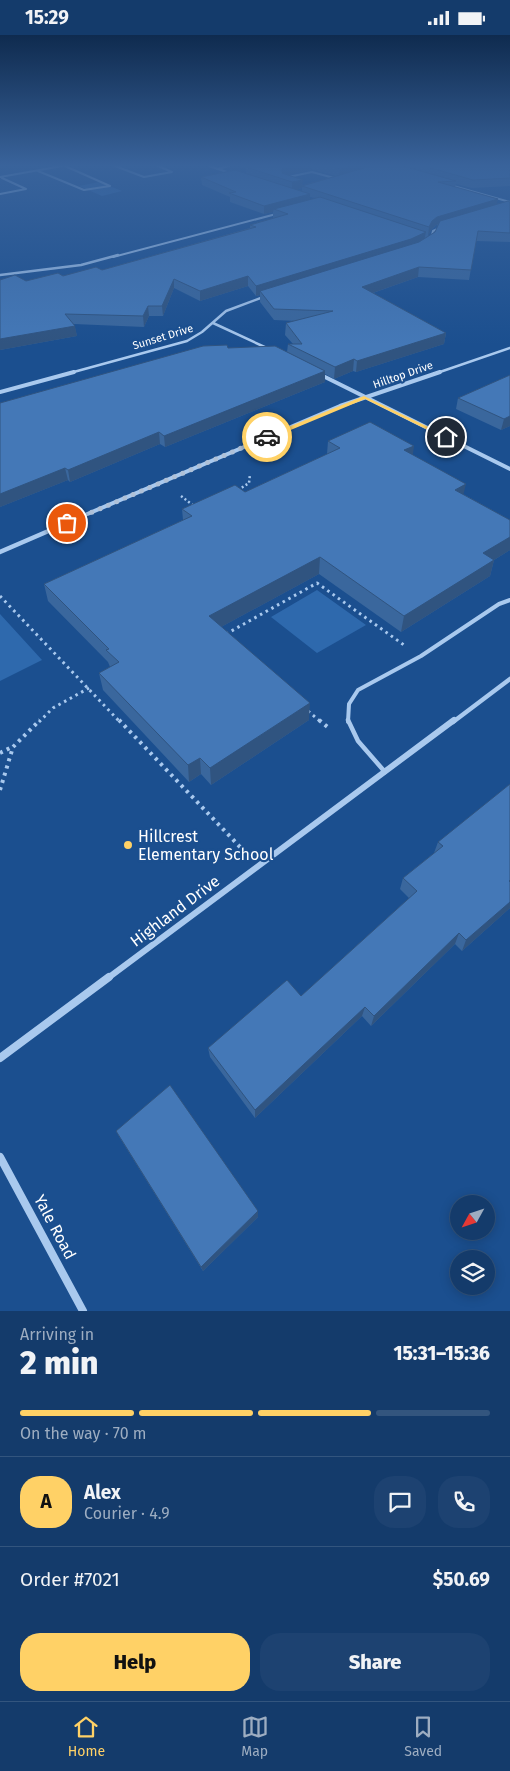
<!DOCTYPE html>
<html lang="en">
<head>
<meta charset="utf-8">
<style>
	body { margin:0; font-family:"Fira Sans",sans-serif; background:#1d4271; color:#f1f3f6; height:100vh; display:flex; flex-direction:column; font-size:19px; white-space:nowrap }
	* { box-sizing:border-box; margin:0 }
	p { font-size:16px; color:#9dadc1 }
	.icon { flex:none; width:28px; height:28px; fill:none; stroke:currentColor; stroke-width:2; stroke-linecap:round; stroke-linejoin:round }
	.map { position:relative; height:1276px; overflow:hidden }
	.sheet { display:flex; flex-direction:column; background:#143b6b; flex:1 }
	.sheet>* { flex:none }
	.needle { width:32px; rotate:230deg }
	.tools { position:absolute; left:450px; top:1160px; display:grid; gap:10px }
	.tools a { display:grid; place-items:center; width:45px; height:45px; border-radius:50%; background:#143b6b; box-shadow:0 2px 12px #0003,0 0 0 1px #33557e; font-size:25px }
	.pin { position:absolute; display:grid; place-items:center; width:42px; height:42px; color:#fff; margin:-21px; border:2px solid #fff; border-radius:50%; box-shadow:0 1px 5px #0007 }
	.courier { position:absolute; display:grid; place-items:center; width:50px; height:50px; margin:-25px; border:4px solid #ffd166; border-radius:50%; background:#fff; color:#222; box-shadow:0 1px 6px #0007 }
	.summary em { font-style:normal; font-weight:800 }
	.summary div { display:flex; flex-direction:column-reverse }
	.summary { display:flex; align-items:center; justify-content:space-between; height:85px; padding:0 20px }
	h1 { font-size:32px; font-weight:800; line-height:38px }
	.bar { display:grid; grid-template-columns:repeat(4,1fr); gap:8px 5px; align-content:center; height:60px; padding:0 20px }
	.bar i { height:6px; border-radius:4px; background:#33557e }
	.bar .active { background:#ffd166 }
	.bar p { grid-column:span 4 }
	.line { display:flex; align-items:center; gap:12px; padding:0 20px; border-top:1px solid #33557e }
	.line div { flex:1 }
	.round { display:grid; place-items:center; flex:none; width:52px; height:52px; border-radius:20px; background:#1d4271 }
	.cta { display:flex; gap:10px; margin-top:auto; padding:10px 20px }
	.cta a { flex:1; height:58px; border-radius:20px; background:#ffd166; color:#111; font-size:20px; font-weight:800; line-height:58px; text-align:center }
	.cta a+a { background:#1d4271; color:#f1f3f6 }
	.status { display:flex; justify-content:space-between; align-items:center; height:35px; padding:0 25px; background:#143b6b; direction:ltr }
	.status svg { height:14px; fill:currentColor }
	.dock { display:flex; justify-content:space-around; align-items:center; height:70px; border-top:1px solid #33557e; background:#143b6b; font-size:14px; color:#9dadc1 }
	.dock a { display:grid; justify-items:center; gap:2px }
	.dock .active { color:#ffd166 }
	.map>svg:first-child { display:block }
</style>
</head>
<body>
<div class="status"><b>15:29</b><svg viewBox="0 0 49 12"><path d="M0 12V9h3v3zM5 12V6h3v6zM10 12V3h3v9zM15 12V0h3v12zM26 1h20v11H26zM47 4h2v5h-2z"/></svg></div>
<div class="map">
<svg width="510" height="1276" viewBox="0 0 510 1276">
	<rect width="100%" height="100%" fill="#1b4f8f"/>
	<path fill="#2e69ad" d="M99,147L122,156L102,161L79,151Z
		M317,555L366,590L317,618L271,582Z
		M0,579L42,625L0,646Z"/>
	<g fill="none" stroke-linecap="round" stroke-linejoin="round">
		<path stroke="#a9c9ee" stroke-width="2.5" stroke-dasharray="2 2.5" stroke-linecap="butt" d="M238,455L249,448L250,439
			M181,461L194,471"/>
		<path stroke="#a9c9ee" stroke-width="3" stroke-dasharray="2.5 4" stroke-linecap="butt" d="M0,561L120,687
			M226,599L317,548L404,610
			M308,676L321,687
			M39,687L53,673L89,653"/>
		<path stroke="#a9c9ee" stroke-width="4" stroke-dasharray="3 4.5" stroke-linecap="butt" d="M119,685L242,814
			M319,685L330,694
			M0,718L12,712
			M0,755L13,712L40,685"/>
		<path stroke="#a9c9ee" stroke-width="2" d="M115,131L144,142L172,137L158,131
			M217,134L229,131
			M38,136L84,155L110,151L65,131
			M0,142L62,131
			M288,142L312,137L334,143
			M0,159L26,154L2,143"/>
		<path stroke="#a9c9ee" stroke-width="4" d="M348,687L349,669L358,655L421,621L499,569L510,565"/>
		<path stroke="#a9c9ee" stroke-width="4.5" d="M348,685L358,706L385,737"/>
		<path stroke="#a9c9ee" stroke-width="2" d="M209,131L230,138
			M450,150L510,167
			M431,204L433,196L442,192
			M113,222L280,178"/>
		<path stroke="#a9c9ee" stroke-width="2.5" d="M0,240L81,230L118,220
			M213,288L269,314
			M70,338L187,306L202,297L226,276L266,261
			M437,338L510,313"/>
		<path stroke="#a9c9ee" stroke-width="4" d="M319,339L510,434
			M0,357L74,337
			M64,489L340,371L440,337"/>
		<path stroke="#a9c9ee" stroke-width="4.5" d="M0,517L67,488
			M453,687L510,644"/>
		<path stroke="#a9c9ee" stroke-width="6" d="M108,943L454,685"/>
		<path stroke="#a9c9ee" stroke-width="8" d="M0,1023L109,942
			M0,1122L83,1276"/>
	</g>
	<path fill="#3a679d" fill-rule="evenodd" d="M241,131H510V151L472,153L456,149L455,152L498,164L496,169L510,167V207L476,206L469,245L418,242L373,258L446,298L444,309L356,337L353,336L334,344L325,339V347L165,412L160,409L70,447L68,445L0,472V368L228,313L287,317L288,309H293L285,300L286,288L296,286L274,285L260,267V260L256,261L248,251L200,266L174,253L163,281H149L144,292L74,289L77,301L0,315V245L26,246L102,235L250,193V190L274,183H273V177L264,179L230,167V162L202,150L201,142L246,138V133ZM312,134L336,141L303,150L288,140ZM302,153V156L296,155ZM310,162L315,163L310,165ZM436,190H438L435,197L428,201L431,195Z
		M510,340V391L501,395L456,374L458,363Z
		M328,406L413,420L463,459L510,485V515L494,525L490,541L401,597L319,539L221,592L309,685L211,750L201,739L189,747L103,655L99,638L110,632L108,627L48,566L44,549L183,485L182,474L245,457L327,419Z
		M438,807L510,873L462,916L455,909L371,991L362,981L255,1083L210,1022L208,1013L301,961L409,863L400,854L403,843L434,818Z
		M116,1096L258,1182L203,1236L120,1103Z"/>
	<path fill="#305480" d="M291,131H312V134L281,142L282,134Z
		M349,131H373L339,142L340,134Z
		M303,145L302,153L292,156V147Z
		M310,159V168L274,174L273,177L264,179V171Z
		M498,164L496,172L436,190L431,195L428,201L429,192L432,186L437,182Z
		M426,197L424,206L260,256V260L256,261V251Z
		M419,232L418,242L361,262L362,252Z
		M248,241V251L200,266V256Z
		M174,244V253L163,281L162,271Z
		M148,271L149,281L144,292L143,281Z
		M75,291L77,301L0,315V304Z
		M446,298L444,309L356,337L357,326Z
		M354,324L353,336L334,344L335,332Z
		M325,336V347L165,412L164,401Z
		M510,381V391L501,395L504,384Z
		M159,397L160,409L70,447L68,435Z
		M414,411L412,426L404,415Z
		M65,433L68,445L0,472V459Z
		M466,449L462,465L455,455Z
		M510,502V515L494,525L490,541L401,597L404,581L483,518Z
		M320,522L319,539L210,598L209,581Z
		M310,668L309,685L211,750L210,733Z
		M200,723L201,739L189,747L188,730Z
		M510,867V873L462,916L466,905Z
		M459,898L455,909L371,991L374,981Z
		M365,972L362,981L255,1083V1075Z
		M258,1176V1182L203,1236L201,1232Z"/>
	<path fill="#4478b7" stroke="#305480" d="M251,131H291L282,134V138L303,145L292,147L246,132Z
		M329,131H349L340,134Z
		M371,131H403L456,146L438,147L498,164L437,182L432,186L429,192L302,151Z
		M424,131H510V143L473,145Z
		M235,135L310,159L264,171L229,158L236,157L201,142Z
		M320,162L426,197L411,204L256,251L248,241L200,256L174,244L162,271H148L143,281L65,279L75,291L0,304V245L15,240L26,246L58,238L63,241L96,232L102,235L256,192L250,190L288,179L274,174Z
		M508,166L510,167V198L478,196L471,235L419,232L362,252L446,298L357,326L354,324L335,332L288,309H302L286,288L333,276L274,274L260,256L419,207L435,197L440,186Z
		M227,310L228,313L275,311L325,336L164,401L159,397L68,435L65,433L0,459V368L203,311Z
		M510,340V381L504,384L458,363Z
		M370,387L414,411L404,415L466,449L455,455L510,485V502L483,518L494,525L404,581L320,522L209,581L310,668L210,733L200,723L188,730L99,638L119,627L106,615L109,614L44,549L192,481L182,474L235,450L245,457L340,413L328,406Z
		M510,749V845L509,846L510,847V867L466,905L459,898L374,981L365,972L255,1075L208,1013L287,945L301,961L417,856L403,843L443,811L438,807Z
		M170,1050L258,1176L201,1232L116,1096Z"/>
	<linearGradient id="sky" x2="0" y2="1"><stop stop-color="#0f2b4f"/><stop offset="0.42" stop-color="#39639b"/><stop offset="1" stop-color="#39639b" stop-opacity="0"/></linearGradient>
	<rect width="510" height="310" fill="url(#sky)"/>
	<path fill="#ffd166" d="M364,361L449,402L444,403L365,364L269,404L264,402Z"/>
	<g fill="none" stroke-linecap="round" stroke-linejoin="round">
		<path stroke="#afc1d8" stroke-width="5" stroke-dasharray="0 9" d="M67,488L267,402"/>
	</g>
	<circle fill="#ffd166" stroke="#1b4f8f" stroke-width="2" cx="128" cy="810" r="5"/>
	<g text-anchor="middle" dominant-baseline="central" stroke-width="4.5" stroke-linejoin="round" paint-order="stroke">
		<g font-size="11" fill="#fff" stroke="#1b4f8f">
			<text transform="translate(163 302) rotate(-17)">Sunset Drive</text>
			<text transform="translate(403 340) rotate(-19)">Hilltop Drive</text>
		</g>
		<g font-size="16" fill="#fff" stroke="#1b4f8f" text-anchor="start">
			<text x="138" y="801">Hillcrest<tspan x="138" dy="18">Elementary School</tspan></text>
		</g>
		<g font-size="16" fill="#fff" stroke="#1b4f8f">
			<text transform="translate(175 876) rotate(-37)">Highland Drive</text>
			<text transform="translate(55 1192) rotate(62)">Yale Road</text>
		</g>
	</g>
</svg>
<div class="tools">
<a><svg class="needle" viewBox="-14 -14 28 28"><path d="M0-13l5 13h-10z" fill="#e53935"/><path d="M0 13l5-13h-10z" fill="#9dadc1"/></svg></a>
<a><svg class="icon" aria-label="layers" viewBox="0 0 24 24"><path d="M12 4l9 5-9 5-9-5zM3 14l9 5 9-5"/></svg></a>
</div>
<div class="pin" style="left:67px;top:488px;background:#ea580c"><svg class="icon" aria-label="bag" viewBox="0 0 24 24"><path d="M5 8h14l-1 12H6zM9 8a3 3 0 0 1 6 0"/></svg></div>
<div class="pin" style="left:446px;top:402px;background:#1f2937"><svg class="icon" aria-label="home" viewBox="0 0 24 24"><path d="M3 11l9-7 9 7M6 9v11h12V9"/></svg></div>
<div class="courier" style="left:267px;top:402px"><svg class="icon" aria-label="car" viewBox="0 0 24 24"><path d="M5 17H2v-5l4-1 3-4h7l3 4 3 1v5h-3M9 17h6M6 11h13"/><circle cx="7" cy="17" r="2"/><circle cx="17" cy="17" r="2"/></svg></div>
</div>
<section class="sheet">
<div class="summary"><div><h1>2 min</h1><p>Arriving in</p></div><em>15:31–15:36</em></div>
<div class="bar"><i class="active"></i><i class="active"></i><i class="active"></i><i></i><p>On the way · 70 m</p></div>
<div class="line" style="height:90px"><b class="round" style="background:#ffd166;color:#111">A</b><div><b>Alex</b><p>Courier · 4.9</p></div><a class="round"><svg class="icon" aria-label="chat" viewBox="0 0 24 24"><path d="M4 5h16v11H9l-5 4z"/></svg></a><a class="round"><svg class="icon" aria-label="phone" viewBox="0 0 24 24"><path d="M5 4h4l2 5-3 2q2 4 5 5l2-3 5 2v4C11 20 4 13 5 4z"/></svg></a></div>
<div class="line" style="height:65px"><div>Order #7021</div><b>$50.69</b></div>
<div class="cta"><a>Help</a><a>Share</a></div>
</section>
<nav class="dock">
<a class="active"><svg class="icon" aria-label="home" viewBox="0 0 24 24"><path d="M3 11l9-7 9 7M6 9v11h12V9"/></svg>Home</a>
<a><svg class="icon" aria-label="map" viewBox="0 0 24 24"><path d="M3 6l6-2 6 2 6-2v14l-6 2-6-2-6 2zM9 4v14M15 6v14"/></svg>Map</a>
<a><svg class="icon" aria-label="saved" viewBox="0 0 24 24"><path d="M7 4h10v16l-5-4-5 4z"/></svg>Saved</a>
</nav>
</body>
</html>
